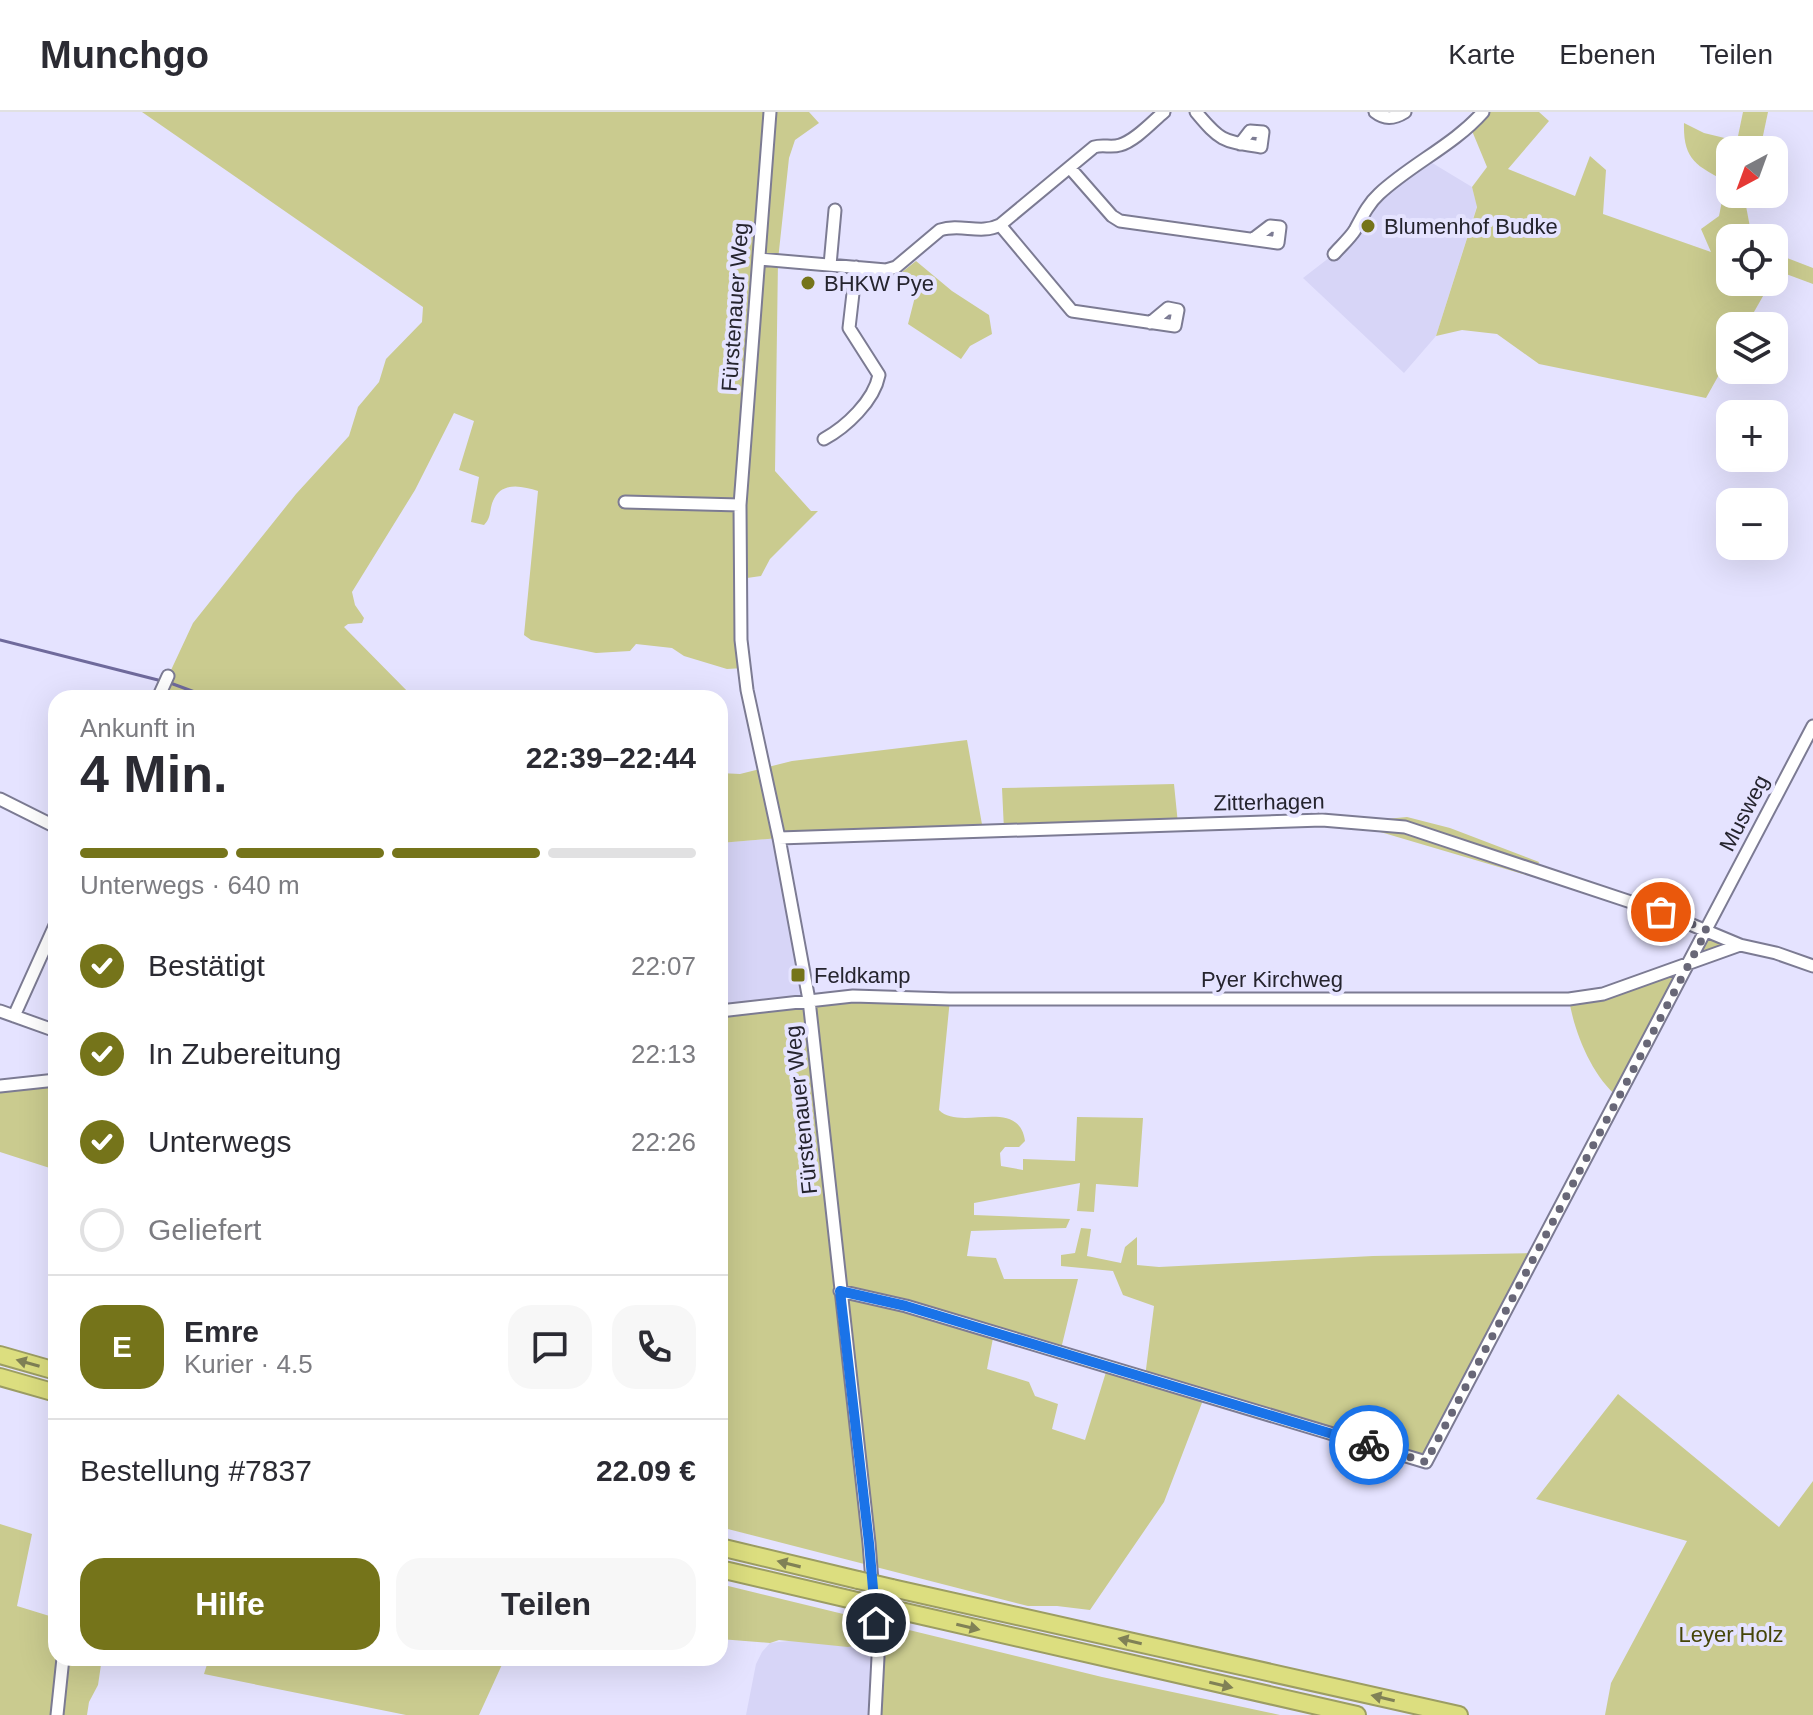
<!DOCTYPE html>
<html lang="de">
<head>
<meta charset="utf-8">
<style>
	body { margin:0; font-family:Helvetica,sans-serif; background:#f7f7f7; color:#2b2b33; height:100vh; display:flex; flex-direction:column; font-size:30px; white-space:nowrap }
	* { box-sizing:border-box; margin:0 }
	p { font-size:26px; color:#7c7c81 }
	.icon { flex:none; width:44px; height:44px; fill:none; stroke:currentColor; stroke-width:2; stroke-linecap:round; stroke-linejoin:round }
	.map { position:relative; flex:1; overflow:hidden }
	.panel { position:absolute; left:48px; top:578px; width:680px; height:976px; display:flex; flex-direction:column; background:#fff; border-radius:24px; box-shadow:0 8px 32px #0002 }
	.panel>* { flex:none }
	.needle { width:52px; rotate:221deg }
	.fabs { position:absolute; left:1716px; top:24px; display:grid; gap:16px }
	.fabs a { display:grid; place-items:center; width:72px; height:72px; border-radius:16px; background:#fff; box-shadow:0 8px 32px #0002; font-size:40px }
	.pin { position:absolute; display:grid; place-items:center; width:68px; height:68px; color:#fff; margin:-34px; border:4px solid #fff; border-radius:50%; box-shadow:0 2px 8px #0007 }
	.courier { position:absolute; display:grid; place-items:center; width:80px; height:80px; margin:-40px; border:6px solid #1a73e8; border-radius:50%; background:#fff; color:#222; box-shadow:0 2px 10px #0007 }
	.head em { font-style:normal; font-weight:800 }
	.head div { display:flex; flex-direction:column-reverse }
	.head { display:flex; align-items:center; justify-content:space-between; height:136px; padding:0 32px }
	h1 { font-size:52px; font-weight:800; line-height:60px }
	.bar { display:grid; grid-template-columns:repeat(4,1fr); gap:12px 8px; align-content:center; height:96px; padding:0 32px }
	.bar i { height:10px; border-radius:6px; background:#e1e1e2 }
	.bar .current { background:#75741a }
	.bar p { grid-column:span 4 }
	.line { display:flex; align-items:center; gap:20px; padding:0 32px; border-top:2px solid #e1e1e2 }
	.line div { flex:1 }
	.round { display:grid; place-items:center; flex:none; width:84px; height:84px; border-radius:24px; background:#f7f7f7 }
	ol { padding:0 32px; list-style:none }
	li { display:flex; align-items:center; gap:24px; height:88px }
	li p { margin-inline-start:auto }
	li .icon { padding:8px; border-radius:50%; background:#75741a; color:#fff; stroke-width:4 }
	li:last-child { color:#7c7c81 }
	li i { width:44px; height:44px; border:4px solid #e1e1e2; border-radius:50% }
	.action { display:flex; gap:16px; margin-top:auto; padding:16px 32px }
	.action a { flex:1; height:92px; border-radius:24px; background:#75741a; color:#fff; font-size:32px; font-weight:800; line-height:92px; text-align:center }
	.action a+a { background:#f7f7f7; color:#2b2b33 }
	header { display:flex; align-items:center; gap:48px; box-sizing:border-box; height:112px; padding:0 40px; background:#fff; border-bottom:2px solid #e1e1e2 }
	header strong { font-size:38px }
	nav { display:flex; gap:44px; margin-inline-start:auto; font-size:28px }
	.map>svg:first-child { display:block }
</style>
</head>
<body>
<header>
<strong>Munchgo</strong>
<nav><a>Karte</a><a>Ebenen</a><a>Teilen</a></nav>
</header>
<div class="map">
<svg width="1813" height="1603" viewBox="0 0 1813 1603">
	<rect width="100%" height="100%" fill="#e5e3ff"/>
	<path fill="#d7d5f7" d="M1424,46L1472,75L1477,94L1436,224L1404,261L1303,166L1334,142L1362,103Z
		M779,726L809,888L720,899V731Z
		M876,1520L874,1603H746L756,1552L762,1540L770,1531Z"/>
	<path fill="#cacb8f" d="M142,0H809L819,11L795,28L789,46L778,148L775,359L811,399H818L770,447L761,464L740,467L744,556L727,557L684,544L672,536L636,532L630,539L596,541L531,528L524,523L538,379C522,374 501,369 493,389C489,398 492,405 484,413L471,410L479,365L459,358L474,309L454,301L415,378L352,480L355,493L364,506L362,511L348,512L344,515L414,586H158L193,511L296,382L349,324L358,295L379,270L386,247L422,210L423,195Z
		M1483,0H1539L1549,9L1508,57L1575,84L1590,44L1606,58L1603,102L1711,140L1701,117L1719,104L1726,69C1696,54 1683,47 1684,11L1704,21L1737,29L1743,0H1768L1760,38H1730V82H1749L1746,94L1752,126H1730V170H1771L1746,214H1730V243L1706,286L1539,252L1497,222L1462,218L1436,224L1477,95L1472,75L1487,55L1470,14Z
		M1774,141L1813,156V172L1778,159L1774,165Z
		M916,149L952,179L989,203L992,222L970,234L961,247L908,212L917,177L902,160Z
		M967,628L983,718H1004L1002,676L1174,672L1178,712L779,726L720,731V661L740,662L792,649Z
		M1407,705L1450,716L1539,750L1533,765L1377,719L1375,708Z
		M1707,818L1740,833L1689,849L1618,985C1592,964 1574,920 1569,887L1689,849Z
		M817,887H950L939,998C960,1020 1019,984 1025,1029L1019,1035H1005L1000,1041L1001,1054L1023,1058V1047L1075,1049L1077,1005L1143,1006L1138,1075L1096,1072L1094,1100L1077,1099L1080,1071L974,1091V1103L1070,1107L1066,1116L971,1119L967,1144L996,1146L1004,1167H1078L1060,1241L994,1221L987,1257L1029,1270L1035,1284L1058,1292L1052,1317L1085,1328L1106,1260L1144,1273L1154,1194L1123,1183L1113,1159L1061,1154V1143L1075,1141L1081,1116L1091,1117L1087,1144L1121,1151L1125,1135L1137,1125V1153L1159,1155L1373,1144L1534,1141L1425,1347L1205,1283L1164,1390L1090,1498L1057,1494H1028L720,1415V899Z
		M56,968V1058L0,1040V974Z
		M1618,1282L1779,1415L1813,1369V1603H1605L1611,1571L1687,1429L1536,1387Z
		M0,1412L32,1422L17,1494L56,1506V1546H102L98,1573L89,1590L87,1603H0Z
		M720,1472L1102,1565L1280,1603H874L875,1522L869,1531L848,1535L779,1528L770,1531L720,1527Z
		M209,1546H505L479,1603H406L204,1562Z"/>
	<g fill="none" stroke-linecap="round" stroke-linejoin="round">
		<path stroke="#6f6a9c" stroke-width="3" d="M0,528L158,568
			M173,572L211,586"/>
		<g stroke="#7c7b93" stroke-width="15">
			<path id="minor" d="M770,0L740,393L741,528L747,578L779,726L809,888L869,1431L878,1545L875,1603
				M1196,0C1221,30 1223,29 1261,35L1263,20L1250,19L1240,32
				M1375,0C1385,8 1394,7 1405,0
				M1070,56L1112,104L1120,109L1278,131L1280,115L1270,114L1253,127
				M1000,113L1072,199L1175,214L1178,198L1168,196L1150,211
				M1334,142C1341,134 1350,126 1355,118C1362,105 1368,92 1379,82C1411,52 1454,33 1483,0
				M759,147L886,158L896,155L940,118C961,111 980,123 1000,113L1094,35C1103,32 1111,36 1120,33C1135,29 1152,10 1164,0
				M830,153L835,98
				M824,327C846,315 874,289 879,263L849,216L856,155
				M625,390L740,393
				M158,586L168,564
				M0,687L56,715
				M779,726L1322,708L1405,715L1661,800L1740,833
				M0,899L56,919
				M720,899L853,884L950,887H1569L1603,882L1740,833L1776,841L1813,854
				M14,904L56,811
				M0,974L56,968
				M840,1179L906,1194L1426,1350L1813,614
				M57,1603L63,1546"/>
		</g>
		<g stroke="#9c9d63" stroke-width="20">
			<path id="highway" d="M0,1243L56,1259
				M0,1265L56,1281
				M720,1435L858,1468
				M720,1457L857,1489
				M892,1476L1459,1603
				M892,1497L1357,1603"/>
		</g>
		<use href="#minor" stroke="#fff" stroke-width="11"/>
		<use href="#highway" stroke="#dcde7f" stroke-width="16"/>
		<g stroke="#9c9d63" stroke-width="20" stroke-linecap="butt">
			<path id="highway-bridge" d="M858,1468L892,1476
				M857,1489L892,1497"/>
		</g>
		<use href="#highway-bridge" stroke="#dcde7f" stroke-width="16"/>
	</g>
	<defs><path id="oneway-solid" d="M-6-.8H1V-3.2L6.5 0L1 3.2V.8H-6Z" transform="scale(2)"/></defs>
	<g fill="#808156">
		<use href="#oneway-solid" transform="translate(28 1251) rotate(-164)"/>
		<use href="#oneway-solid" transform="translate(789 1452) rotate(-166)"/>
		<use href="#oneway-solid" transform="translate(968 1515) rotate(13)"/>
		<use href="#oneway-solid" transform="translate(1130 1529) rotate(-167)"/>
		<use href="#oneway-solid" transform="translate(1221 1573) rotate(13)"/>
		<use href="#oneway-solid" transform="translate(1383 1586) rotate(-167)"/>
	</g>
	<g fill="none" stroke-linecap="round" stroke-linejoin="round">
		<path stroke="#686777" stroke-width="8" stroke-dasharray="0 14.4" d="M1369,1333L1426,1350L1707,818L1661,800"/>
		<path stroke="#1a73e8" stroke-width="10" d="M876,1511L869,1431L840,1179L906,1194L1369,1333"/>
	</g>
	<g fill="#75741a" stroke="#e5e3ff" stroke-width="3">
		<circle cx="1368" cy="114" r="8"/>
		<circle cx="808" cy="171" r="8"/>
		<rect x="790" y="855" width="16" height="16" rx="4"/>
	</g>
	<g text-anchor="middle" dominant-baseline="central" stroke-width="8" stroke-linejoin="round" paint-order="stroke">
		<g font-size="22" fill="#25242e" stroke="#e5e3ff" text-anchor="start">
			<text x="1384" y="114">Blumenhof Budke</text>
			<text x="824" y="171">BHKW Pye</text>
			<text x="814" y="863">Feldkamp</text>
		</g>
		<g font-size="22" fill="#25242e" stroke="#e5e3ff">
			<text transform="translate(735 195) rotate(-86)">Fürstenauer Weg</text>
			<text transform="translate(1269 690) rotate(-1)">Zitterhagen</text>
			<text transform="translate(1744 701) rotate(-63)">Musweg</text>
			<text x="1272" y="867">Pyer Kirchweg</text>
			<text transform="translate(801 998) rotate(-96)">Fürstenauer Weg</text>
		</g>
		<g font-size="22" fill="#454508" stroke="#e5e3ff">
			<text x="1731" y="1522">Leyer Holz</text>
		</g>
	</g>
</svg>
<div class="fabs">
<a><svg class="needle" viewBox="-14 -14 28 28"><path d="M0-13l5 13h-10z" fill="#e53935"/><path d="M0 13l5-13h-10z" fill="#7c7c81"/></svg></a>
<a><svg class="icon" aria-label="locate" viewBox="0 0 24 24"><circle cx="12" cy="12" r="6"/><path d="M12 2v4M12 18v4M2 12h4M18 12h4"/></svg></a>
<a><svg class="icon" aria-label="layers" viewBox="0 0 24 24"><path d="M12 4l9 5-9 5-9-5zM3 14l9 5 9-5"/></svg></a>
<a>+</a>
<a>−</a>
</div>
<div class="pin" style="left:1661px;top:800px;background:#ea580c"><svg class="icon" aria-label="bag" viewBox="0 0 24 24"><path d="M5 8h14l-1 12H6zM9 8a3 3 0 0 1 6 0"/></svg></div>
<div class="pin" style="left:876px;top:1511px;background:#1f2937"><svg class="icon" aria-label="home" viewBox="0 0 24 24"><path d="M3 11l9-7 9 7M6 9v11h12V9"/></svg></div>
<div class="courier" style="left:1369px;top:1333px"><svg class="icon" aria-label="bike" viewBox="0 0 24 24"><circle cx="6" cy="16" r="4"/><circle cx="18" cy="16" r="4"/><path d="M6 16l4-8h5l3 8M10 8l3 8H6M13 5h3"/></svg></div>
<section class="panel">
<div class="head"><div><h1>4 Min.</h1><p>Ankunft in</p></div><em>22:39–22:44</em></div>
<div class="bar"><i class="current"></i><i class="current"></i><i class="current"></i><i></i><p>Unterwegs · 640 m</p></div>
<ol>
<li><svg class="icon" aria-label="check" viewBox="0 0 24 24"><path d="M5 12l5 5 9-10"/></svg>Bestätigt<p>22:07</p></li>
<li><svg class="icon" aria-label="check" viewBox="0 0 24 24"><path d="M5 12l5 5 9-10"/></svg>In Zubereitung<p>22:13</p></li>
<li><svg class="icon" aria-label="check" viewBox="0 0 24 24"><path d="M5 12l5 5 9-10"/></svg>Unterwegs<p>22:26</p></li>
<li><i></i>Geliefert</li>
</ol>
<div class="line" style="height:144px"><b class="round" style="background:#75741a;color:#fff">E</b><div><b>Emre</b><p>Kurier · 4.5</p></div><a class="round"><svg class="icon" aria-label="chat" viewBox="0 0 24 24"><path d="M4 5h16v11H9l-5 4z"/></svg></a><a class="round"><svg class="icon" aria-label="phone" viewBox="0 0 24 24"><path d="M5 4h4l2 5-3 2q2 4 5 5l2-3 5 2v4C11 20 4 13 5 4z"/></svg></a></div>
<div class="line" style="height:104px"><div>Bestellung #7837</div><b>22.09 €</b></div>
<div class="action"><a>Hilfe</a><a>Teilen</a></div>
</section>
</div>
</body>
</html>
